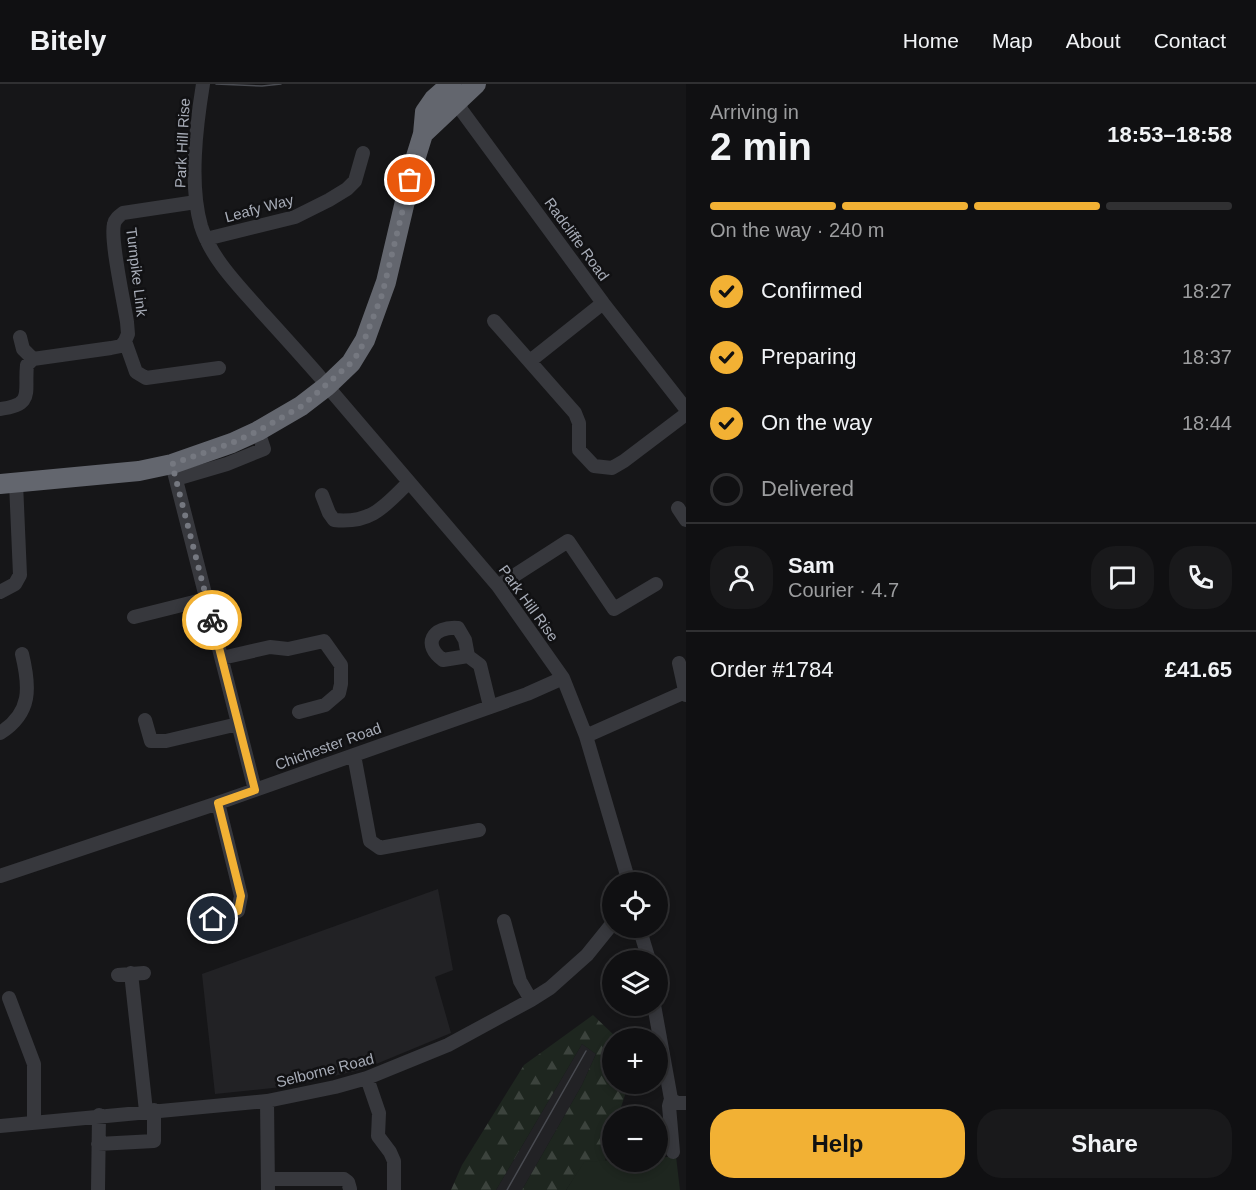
<!DOCTYPE html>
<html lang="en">
<head>
<meta charset="utf-8">
<style>
	body { margin:0; font-family:Arial,sans-serif; background:#19191b; color:#f1f3f6; height:100vh; display:flex; flex-direction:column; font-size:22px; white-space:nowrap }
	* { box-sizing:border-box; margin:0 }
	p { font-size:20px; color:#9c9d9f }
	.icon { flex:none; width:33px; height:33px; fill:none; stroke:currentColor; stroke-width:2; stroke-linecap:round; stroke-linejoin:round }
	.map { position:relative; flex:1; overflow:hidden }
	.details { display:flex; flex-direction:column; background:#101012; width:570px }
	.details>* { flex:none }
	.tools { position:absolute; left:602px; top:788px; display:grid; gap:12px }
	.tools a { display:grid; place-items:center; width:66px; height:66px; border-radius:50%; background:#101012; box-shadow:0 3px 9px #0003,0 0 0 2px #303032; font-size:30px }
	.pin { position:absolute; display:grid; place-items:center; width:51px; height:51px; color:#fff; margin:-26px; border:3px solid #fff; border-radius:50%; box-shadow:0 2px 6px #0007 }
	.courier { position:absolute; display:grid; place-items:center; width:60px; height:60px; margin:-30px; border:4px solid #f2b134; border-radius:50%; background:#fff; color:#222; box-shadow:0 2px 8px #0007 }
	.overview em { font-style:normal; font-weight:700 }
	.overview div { display:flex; flex-direction:column-reverse }
	.overview { display:flex; align-items:center; justify-content:space-between; height:102px; padding:0 24px }
	h1 { font-size:39px; font-weight:700; line-height:45px }
	.bar { display:grid; grid-template-columns:repeat(4,1fr); gap:9px 6px; align-content:center; height:72px; padding:0 24px }
	.bar i { height:8px; border-radius:4px; background:#303032 }
	.bar .active { background:#f2b134 }
	.bar p { grid-column:span 4 }
	.line { display:flex; align-items:center; gap:15px; padding:0 24px; border-top:2px solid #303032 }
	.line div { flex:1 }
	.round { display:grid; place-items:center; flex:none; width:63px; height:63px; border-radius:24px; background:#19191b }
	ol { padding:0 24px; list-style:none }
	li { display:flex; align-items:center; gap:18px; height:66px }
	li p { margin-inline-start:auto }
	li .icon { padding:6px; border-radius:50%; background:#f2b134; color:#111; stroke-width:4 }
	li:last-child { color:#9c9d9f }
	li i { width:33px; height:33px; border:3px solid #303032; border-radius:50% }
	.cta { display:flex; gap:12px; margin-top:auto; padding:12px 24px }
	.cta a { flex:1; height:69px; border-radius:24px; background:#f2b134; color:#111; font-size:24px; font-weight:700; line-height:69px; text-align:center }
	.cta a+a { background:#19191b; color:#f1f3f6 }
	header { display:flex; align-items:center; gap:36px; box-sizing:border-box; height:84px; padding:0 30px; background:#101012; border-bottom:2px solid #303032 }
	header strong { font-size:28px }
	nav { display:flex; gap:33px; margin-inline-start:auto; font-size:21px }
	main { display:flex; flex:1; min-height:0 }
	.map>svg:first-child { display:block }
</style>
</head>
<body>
<header>
<strong>Bitely</strong>
<nav><a>Home</a><a>Map</a><a>About</a><a>Contact</a></nav>
</header>
<main>
<div class="map">
<svg width="686" height="1106" viewBox="0 0 686 1106">
	<defs>
		<pattern id="forest-firs" width="22" height="20" patternUnits="userSpaceOnUse" patternTransform="scale(1.5)"><rect width="22" height="20" fill="#1e261f"/><path d="M5 1l3.5 6h-7zM16 11l3.5 6h-7z" fill="#3c433d"/></pattern>
	</defs>
	<rect width="100%" height="100%" fill="#161618"/>
	<path fill="#222225" d="M438,805L453,886L435,893L451,949L364,985L291,1002L215,1010L202,890Z
		M582,960L596,970L582,1001L522,1106H496Z"/>
	<path fill="url(#forest-firs)" d="M593,931L617,954H612V999H629L618,1032H612V1049L605,1077L584,1079L566,1106H522L582,1001L596,970L582,960L496,1106H451L462,1081L524,981Z"/>
	<path fill="#1e261f" d="M676,1072L680,1106H566L584,1078L612,1076L657,1077V1074Z"/>
	<g fill="none" stroke-linecap="round" stroke-linejoin="round">
		<path stroke="#37383d" stroke-width="14" d="M203,0C196,43 189,100 201,142C211,174 237,200 259,225C279,247 300,270 320,293
			M454,10L462,27L603,219L686,325
			M196,118L123,129C119,132 115,135 114,140C110,156 124,218 127,238L128,250L125,257L136,288L146,294L219,284
			M206,155L295,133L329,116L347,105L355,97L363,69
			M494,237L575,329L579,339V366L594,382L612,384L624,377L686,330
			M20,253L23,265L33,275
			M530,277L603,219
			M327,302L498,502L563,594L586,652L629,798
			M0,325C35,321 24,308 27,281L33,275L111,264L121,262L125,257
			M172,380L255,706
			M176,395L227,380L264,365L258,347
			M322,411L329,429L334,436C371,440 385,422 408,399
			M678,424L686,436
			M498,502L568,457L614,525L656,500
			M0,508L15,500L20,491L16,399
			M134,533L206,515
			M468,572L443,576C422,561 432,542 458,544L465,556L468,572L480,581L490,622
			M222,574L270,563L288,565L324,557L341,581V600L339,609L325,621L299,628
			M679,579L686,611
			M145,636L151,657H166L238,640
			M0,649C32,629 30,603 22,570
			M586,652L685,608
			M354,671L370,757L380,764L479,746
			M0,792L218,719L527,610L563,594
			M213,835L238,827L241,812L218,719
			M504,837L520,897L531,916
			M639,843L649,876
			M131,889L146,1027
			M118,891L144,889
			M9,914L34,980V1039
			M654,921L671,1015L669,1022L673,1068
			M367,994L379,1029L378,1052L390,1068L394,1077V1106
			M671,1015L677,1019H686
			M267,1017L268,1106
			M0,1042L267,1017L335,1003L367,994L448,961L531,916L550,904L587,871L612,840
			M98,1060L154,1057V1026
			M268,1095H344L348,1098L350,1105
			M98,1106L99,1031"/>
		<path stroke="#63666e" stroke-width="20" d="M423,50L476,0
			M0,400L139,387L172,380L232,359L258,347L301,322L327,302L351,279L365,256L386,198L414,79L423,50L425,28L434,15L451,0"/>
		<path stroke="#4a4c52" stroke-width="1.5" d="M216,0L262,2L281,0
			M507,1106L586,967"/>
	</g>
	<g fill="none" stroke-linecap="round" stroke-linejoin="round">
		<path stroke="#757880" stroke-width="6" stroke-dasharray="0 10.8" d="M212,536L172,380L232,359L258,347L302,322L351,279L360,267L382,211L410,96"/>
		<path stroke="#f2b134" stroke-width="8" d="M212,536L255,706L218,719L241,812L238,827L213,835"/>
	</g>
	<g text-anchor="middle" dominant-baseline="central" stroke-width="5" stroke-linejoin="round" paint-order="stroke">
		<g font-size="15" fill="#a8adb8" stroke="#111113">
			<text transform="translate(182 59) rotate(-87)">Park Hill Rise</text>
			<text transform="translate(259 124) rotate(-15)">Leafy Way</text>
			<text transform="translate(577 155) rotate(54)">Radcliffe Road</text>
			<text transform="translate(137 188) rotate(83)">Turnpike Link</text>
			<text transform="translate(529 519) rotate(54)">Park Hill Rise</text>
			<text transform="translate(328 662) rotate(-20)">Chichester Road</text>
			<text transform="translate(325 986) rotate(-14)">Selborne Road</text>
		</g>
	</g>
</svg>
<div class="tools">
<a><svg class="icon" aria-label="locate" viewBox="0 0 24 24"><circle cx="12" cy="12" r="6"/><path d="M12 2v4M12 18v4M2 12h4M18 12h4"/></svg></a>
<a><svg class="icon" aria-label="layers" viewBox="0 0 24 24"><path d="M12 4l9 5-9 5-9-5zM3 14l9 5 9-5"/></svg></a>
<a>+</a>
<a>−</a>
</div>
<div class="pin" style="left:410px;top:96px;background:#ea580c"><svg class="icon" aria-label="bag" viewBox="0 0 24 24"><path d="M5 8h14l-1 12H6zM9 8a3 3 0 0 1 6 0"/></svg></div>
<div class="pin" style="left:213px;top:835px;background:#1f2937"><svg class="icon" aria-label="home" viewBox="0 0 24 24"><path d="M3 11l9-7 9 7M6 9v11h12V9"/></svg></div>
<div class="courier" style="left:212px;top:536px"><svg class="icon" aria-label="bike" viewBox="0 0 24 24"><circle cx="6" cy="16" r="4"/><circle cx="18" cy="16" r="4"/><path d="M6 16l4-8h5l3 8M10 8l3 8H6M13 5h3"/></svg></div>
</div>
<section class="details">
<div class="overview"><div><h1>2 min</h1><p>Arriving in</p></div><em>18:53–18:58</em></div>
<div class="bar"><i class="active"></i><i class="active"></i><i class="active"></i><i></i><p>On the way · 240 m</p></div>
<ol>
<li><svg class="icon" aria-label="check" viewBox="0 0 24 24"><path d="M5 12l5 5 9-10"/></svg>Confirmed<p>18:27</p></li>
<li><svg class="icon" aria-label="check" viewBox="0 0 24 24"><path d="M5 12l5 5 9-10"/></svg>Preparing<p>18:37</p></li>
<li><svg class="icon" aria-label="check" viewBox="0 0 24 24"><path d="M5 12l5 5 9-10"/></svg>On the way<p>18:44</p></li>
<li><i></i>Delivered</li>
</ol>
<div class="line" style="height:108px"><a class="round"><svg class="icon" aria-label="person" viewBox="0 0 24 24"><circle cx="12" cy="8" r="4"/><path d="M4 21q1-7 8-7t8 7"/></svg></a><div><b>Sam</b><p>Courier · 4.7</p></div><a class="round"><svg class="icon" aria-label="chat" viewBox="0 0 24 24"><path d="M4 5h16v11H9l-5 4z"/></svg></a><a class="round"><svg class="icon" aria-label="phone" viewBox="0 0 24 24"><path d="M5 4h4l2 5-3 2q2 4 5 5l2-3 5 2v4C11 20 4 13 5 4z"/></svg></a></div>
<div class="line" style="height:78px"><div>Order #1784</div><b>£41.65</b></div>
<div class="cta"><a>Help</a><a>Share</a></div>
</section>
</main>
</body>
</html>
